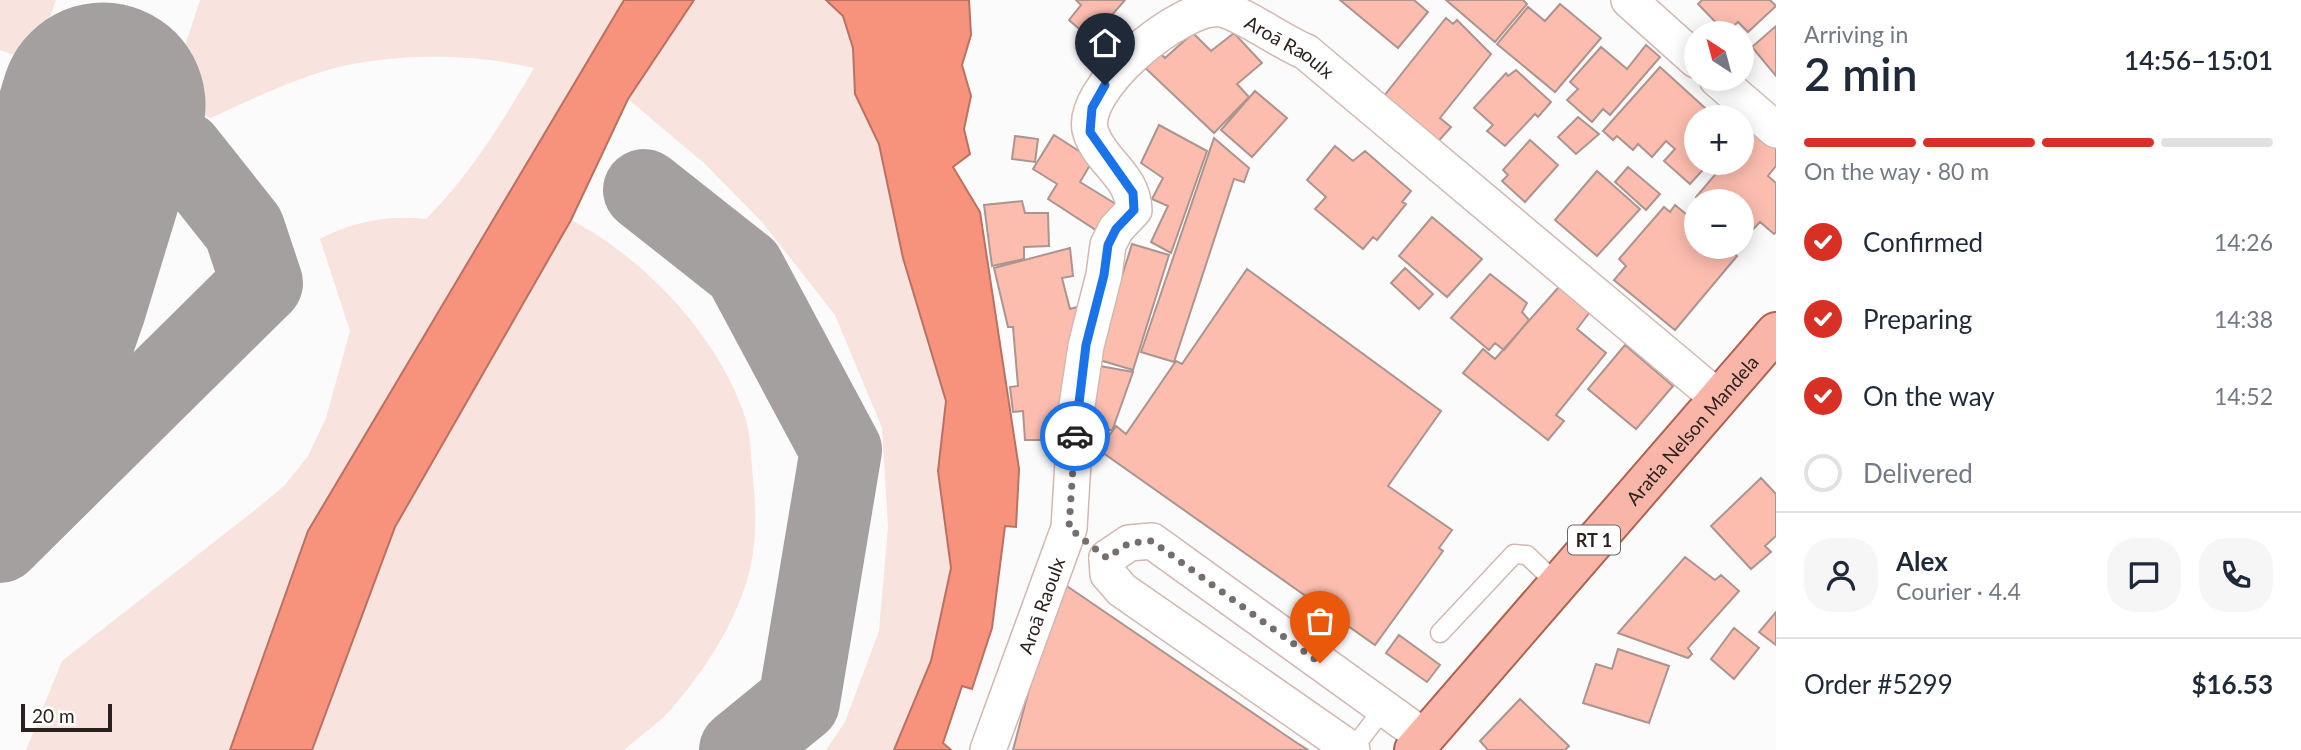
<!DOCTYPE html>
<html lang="en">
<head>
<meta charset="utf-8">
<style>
	body { margin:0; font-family:Lato,sans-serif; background:#f6f6f7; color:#1f2937; height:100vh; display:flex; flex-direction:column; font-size:26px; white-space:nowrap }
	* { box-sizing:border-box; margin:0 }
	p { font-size:23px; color:#747a83 }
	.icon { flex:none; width:38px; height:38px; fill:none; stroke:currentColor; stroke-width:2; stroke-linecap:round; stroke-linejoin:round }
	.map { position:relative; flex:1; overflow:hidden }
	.side { display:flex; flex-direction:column; background:#fff; width:525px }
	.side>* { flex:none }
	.needle { width:46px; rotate:324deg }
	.buttons { position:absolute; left:1684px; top:21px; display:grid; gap:14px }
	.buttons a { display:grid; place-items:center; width:70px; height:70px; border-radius:50%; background:#fff; box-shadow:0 4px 18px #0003; font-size:35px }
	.scale { position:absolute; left:21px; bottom:18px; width:91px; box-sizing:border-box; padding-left:7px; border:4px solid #2b221f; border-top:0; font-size:19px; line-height:24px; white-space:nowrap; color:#2b221f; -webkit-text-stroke:5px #fff; paint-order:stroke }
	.pin { position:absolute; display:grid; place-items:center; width:60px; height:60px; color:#fff; margin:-72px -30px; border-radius:50% 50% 50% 0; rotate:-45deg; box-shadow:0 0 7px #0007 }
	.pin .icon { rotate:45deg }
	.courier { position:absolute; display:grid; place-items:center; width:70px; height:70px; margin:-35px; border:5px solid #1a73e8; border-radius:50%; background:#fff; color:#222; box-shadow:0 2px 9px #0007 }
	.head em { font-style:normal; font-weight:600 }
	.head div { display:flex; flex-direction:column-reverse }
	.head { display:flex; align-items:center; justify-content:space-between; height:119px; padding:0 28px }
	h1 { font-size:46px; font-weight:600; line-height:52px }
	.bar { display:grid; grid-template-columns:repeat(4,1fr); gap:10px 7px; align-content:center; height:84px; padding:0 28px }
	.bar i { height:9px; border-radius:5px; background:#e0e1e3 }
	.bar .current { background:#d93025 }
	.bar p { grid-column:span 4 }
	.line { display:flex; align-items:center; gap:18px; padding:0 28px; border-top:2px solid #e0e1e3 }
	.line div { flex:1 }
	.round { display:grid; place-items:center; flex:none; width:74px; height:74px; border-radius:28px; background:#f6f6f7 }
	ol { padding:0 28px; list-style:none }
	li { display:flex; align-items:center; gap:21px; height:77px }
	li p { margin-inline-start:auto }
	li .icon { padding:7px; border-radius:50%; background:#d93025; color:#fff; stroke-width:4 }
	li:last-child { color:#747a83 }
	li i { width:38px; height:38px; border:4px solid #e0e1e3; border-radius:50% }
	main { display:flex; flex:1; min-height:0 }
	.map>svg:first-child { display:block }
</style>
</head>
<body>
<main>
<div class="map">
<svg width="1776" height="750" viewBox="0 0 1776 750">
	<rect width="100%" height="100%" fill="#fbfbfb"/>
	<path fill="#f8e3de" d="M0,0H56L34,62L0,50Z
		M200,0H624L308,531L230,750H26L62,661L260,506L285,485L308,456L326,418L350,331L320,239C355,221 387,215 426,219C470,175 503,121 534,68C472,53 393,53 331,69C289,81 250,100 211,118L167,101Z
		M694,0H826L843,16L853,48L855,94L879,144L903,258L946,401L938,471L951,568L931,661L894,750H826L845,722L879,631L888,527L882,428L835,315L762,222L705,164L628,99Z
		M571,220C645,258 721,339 746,420C751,438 751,460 753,478C756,508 757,540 750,569C738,619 706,669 672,708C659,723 640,736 624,750H312L395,527Z"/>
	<path fill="#f7937d" stroke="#ba7161" stroke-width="2" d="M624,0H694L628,99L571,220L395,527L312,750H230L308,531Z
		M826,0H969L971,35L962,65L971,96L964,129L970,154L953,167L980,212L1019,469L1016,527L1005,526L992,628L972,689L962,686L943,743L951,750H894L931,661L951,568L938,471L946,401L903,258L879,144L855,94L853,48L843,16Z"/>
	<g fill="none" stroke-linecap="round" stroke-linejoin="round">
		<path stroke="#a4a09f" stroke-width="82" d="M0,164L49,133L129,127L183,152L244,229L262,283L0,542
			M644,190L744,269L841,450L799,702L740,750"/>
		<path stroke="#a4a09f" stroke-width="205" d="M0,424L46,292L103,105"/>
	</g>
	<path fill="#fcbdaf" stroke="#ac948f" stroke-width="2" d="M1076,0H1125L1091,39L1069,20L1081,5Z
		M1340,0H1414L1428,12L1398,48Z
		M1446,0H1523L1527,4L1495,42Z
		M1702,0H1770L1776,6L1748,32L1738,22L1726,33L1698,4Z
		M1560,4L1601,38L1555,92L1497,44L1528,7L1545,21Z
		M1446,18L1453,24L1457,20L1491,54L1440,118L1451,127L1434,146L1380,101Z
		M1776,26V76L1752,47Z
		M1193,33L1211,51L1234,33L1262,63L1237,84L1249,97L1214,133L1140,63L1154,47L1165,58Z
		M1646,45L1660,57L1610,115L1603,109L1592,122L1567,100L1578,89L1570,82L1601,47L1627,69Z
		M1660,67L1715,117H1696V163H1709L1690,184L1664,161L1675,149L1666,141L1652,157L1638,144L1633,150L1617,136L1613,140L1603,131Z
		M1516,70L1551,102L1538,117L1535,114L1505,146L1487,131L1493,125L1474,108L1506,73L1508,76Z
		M1255,91L1287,118L1252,157L1221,130Z
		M1578,117L1599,134L1576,154L1558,137Z
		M1758,124L1776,140V166L1768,176L1776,183V232L1774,234L1760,222L1744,239L1741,237V201H1701L1696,197L1725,163H1741V144Z
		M1159,125L1207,151L1171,253L1151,242L1168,206L1152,199L1163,178L1141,163Z
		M1054,135L1093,160L1080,182L1119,206L1102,234L1048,199L1057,184L1033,169Z
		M1015,136L1038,139L1035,162L1012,159Z
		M1214,138L1249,168L1244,182L1234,179L1174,362L1141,352Z
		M1530,140L1558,165L1525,202L1502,181L1508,175L1503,170Z
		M1335,146L1353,161L1365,151L1411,191L1402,202L1406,204L1377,240L1373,237L1363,249L1315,209L1326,197L1307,180Z
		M1628,167L1660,194L1646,210L1615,182Z
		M1597,171L1640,209L1597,256L1555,220Z
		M1022,201L1025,213H1048L1049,246L1024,247V259L992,266L984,205Z
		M1675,205L1691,218H1696V247H1727L1737,256L1675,330L1614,280L1626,266L1619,259L1664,207L1670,212Z
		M1432,217L1482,259L1447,297L1399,256Z
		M1132,244L1169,255L1133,370L1096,359Z
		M1070,248L1073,276L1062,278L1070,309L1077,307L1076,356L1062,440H1025L1023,411L1013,412L1010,387L1018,386L1013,327H1008L994,268Z
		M1405,268L1433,294L1419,309L1391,283Z
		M1247,269L1441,411L1388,486L1452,530L1439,548L1443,551L1375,645L1099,450L1116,426L1126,434L1176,361L1182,364Z
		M1490,274L1527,303L1522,312L1529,320L1504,350L1495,343L1489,350L1451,318Z
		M1566,279L1596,304L1577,329L1606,353L1556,415L1564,421L1548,440L1463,373L1483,349L1495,359Z
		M1625,345L1673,386L1636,429L1588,389Z
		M1100,366L1133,372L1112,431L1089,421Z
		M1761,478L1776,494V536L1765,546L1771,552L1751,569L1711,526Z
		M1685,557L1715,580L1721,575L1739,591L1688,648L1692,654L1688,658L1618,633Z
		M1058,580L1294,741L1308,750H1013Z
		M1776,612V645L1759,632Z
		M1734,628L1759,648L1734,679L1711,659Z
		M1399,635L1440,665L1427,682L1386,653Z
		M1618,649L1669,666L1649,723L1583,703L1596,664L1612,669Z
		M1520,699L1569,746L1565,750H1488L1480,741Z"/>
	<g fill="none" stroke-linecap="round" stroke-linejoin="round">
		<g stroke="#d1b8b2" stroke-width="21">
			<path id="lane" d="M1440,633L1514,554L1527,555L1556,583
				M1352,750L1383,709"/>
		</g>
		<g stroke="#d1b8b2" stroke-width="38">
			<g id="street">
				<path d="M1629,0L1696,60"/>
				<path d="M1717,79L1776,130"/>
				<path d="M1107,558L1129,543L1152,541L1424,737"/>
				<path d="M1107,558L1108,574L1122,590L1352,750"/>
				<path id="s1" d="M988,750L1069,528L1076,412L1086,346L1104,275L1108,245L1116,229L1134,210C1133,175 1101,163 1091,133C1076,90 1182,4 1220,9C1241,12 1281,42 1306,52L1717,397"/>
			</g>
		</g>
		<g stroke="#ae6252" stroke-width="42">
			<g id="primary">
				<path id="s2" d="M1414,750L1776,332"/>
			</g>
		</g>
		<use href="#lane" stroke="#fff" stroke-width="18"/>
		<use href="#street" stroke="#fff" stroke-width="35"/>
		<use href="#primary" stroke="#f9b6a8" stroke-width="38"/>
	</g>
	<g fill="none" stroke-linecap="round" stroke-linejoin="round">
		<path stroke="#746e6c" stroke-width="7" stroke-dasharray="0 12.6" d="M1075,436L1069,528L1107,558L1129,543L1152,541L1320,663"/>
		<path stroke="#1a73e8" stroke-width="9" d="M1075,436L1086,345L1104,275L1108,245L1116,229L1134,210L1133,193L1090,132L1092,108L1105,85"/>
	</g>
	<g text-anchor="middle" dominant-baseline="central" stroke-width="5" stroke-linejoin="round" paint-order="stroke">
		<rect fill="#fff" stroke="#6b6462" stroke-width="2" x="1568" y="525.5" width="52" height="29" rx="5"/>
		<g font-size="18" font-weight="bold" fill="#2b221f">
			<text x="1594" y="540">RT 1</text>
		</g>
		<g font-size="19" fill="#2b221f" stroke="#fff">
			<text stroke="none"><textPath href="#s1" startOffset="929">Aroā Raoulx</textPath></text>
			<text stroke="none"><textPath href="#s2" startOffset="424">Aratia Nelson Mandela</textPath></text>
			<text stroke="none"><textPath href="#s1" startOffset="154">Aroā Raoulx</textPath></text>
		</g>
	</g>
</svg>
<div class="buttons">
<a><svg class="needle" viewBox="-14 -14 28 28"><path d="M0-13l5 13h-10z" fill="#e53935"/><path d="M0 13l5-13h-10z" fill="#747a83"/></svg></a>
<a>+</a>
<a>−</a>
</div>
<div class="scale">20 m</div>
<div class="pin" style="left:1320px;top:663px;background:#ea580c"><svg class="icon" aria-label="bag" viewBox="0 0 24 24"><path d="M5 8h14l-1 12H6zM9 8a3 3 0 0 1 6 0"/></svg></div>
<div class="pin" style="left:1105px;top:85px;background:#1f2937"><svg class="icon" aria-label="home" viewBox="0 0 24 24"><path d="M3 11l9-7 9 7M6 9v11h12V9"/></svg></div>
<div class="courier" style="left:1075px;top:436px"><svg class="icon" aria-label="car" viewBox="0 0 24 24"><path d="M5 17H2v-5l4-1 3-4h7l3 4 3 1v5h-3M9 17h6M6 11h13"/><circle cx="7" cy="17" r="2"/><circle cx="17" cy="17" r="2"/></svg></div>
</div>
<section class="side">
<div class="head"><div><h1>2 min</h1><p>Arriving in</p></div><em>14:56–15:01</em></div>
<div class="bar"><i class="current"></i><i class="current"></i><i class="current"></i><i></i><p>On the way · 80 m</p></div>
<ol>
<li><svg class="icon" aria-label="check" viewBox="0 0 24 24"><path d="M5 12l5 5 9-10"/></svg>Confirmed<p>14:26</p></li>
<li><svg class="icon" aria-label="check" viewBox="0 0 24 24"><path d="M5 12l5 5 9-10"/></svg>Preparing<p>14:38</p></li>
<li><svg class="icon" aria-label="check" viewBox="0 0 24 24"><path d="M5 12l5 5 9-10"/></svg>On the way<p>14:52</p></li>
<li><i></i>Delivered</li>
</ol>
<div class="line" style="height:126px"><a class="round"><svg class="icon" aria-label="person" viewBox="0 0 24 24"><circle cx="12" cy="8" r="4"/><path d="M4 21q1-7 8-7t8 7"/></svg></a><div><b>Alex</b><p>Courier · 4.4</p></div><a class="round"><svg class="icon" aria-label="chat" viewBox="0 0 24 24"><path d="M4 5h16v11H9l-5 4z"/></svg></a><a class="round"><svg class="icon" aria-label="phone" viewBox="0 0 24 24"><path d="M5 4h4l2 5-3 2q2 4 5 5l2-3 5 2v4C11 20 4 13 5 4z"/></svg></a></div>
<div class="line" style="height:91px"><div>Order #5299</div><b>$16.53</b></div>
</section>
</main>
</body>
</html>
